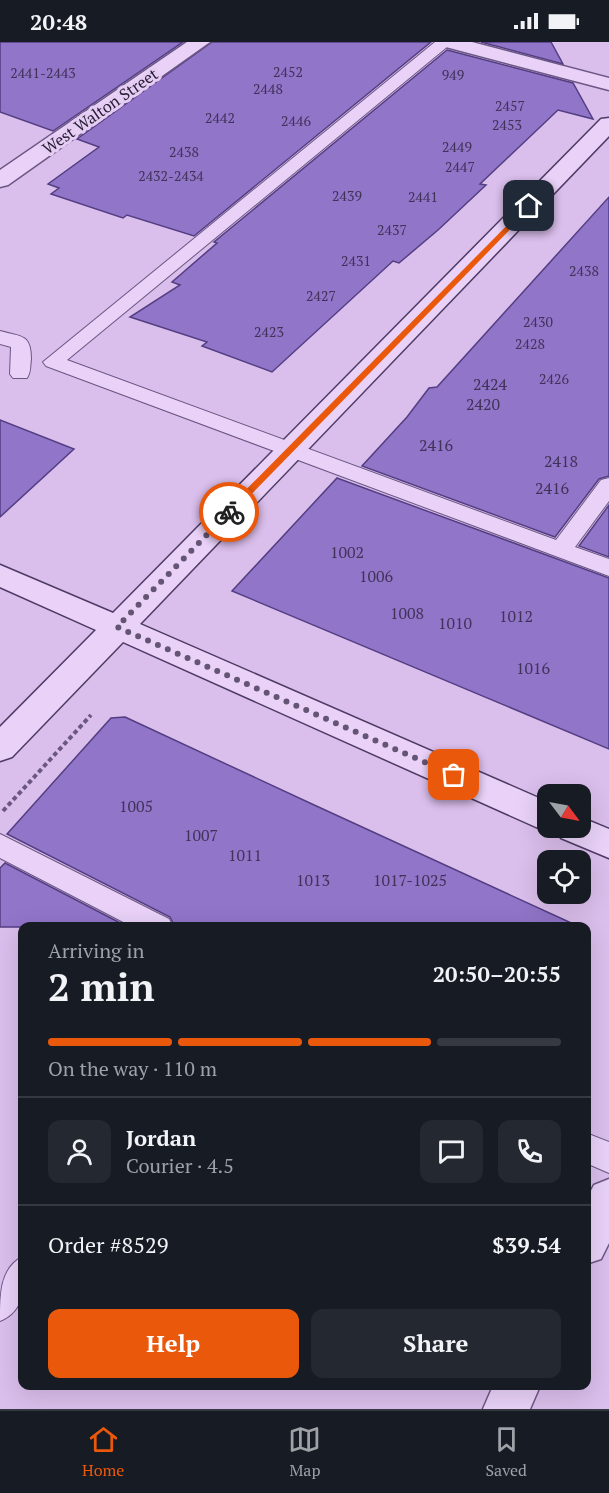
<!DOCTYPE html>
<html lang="en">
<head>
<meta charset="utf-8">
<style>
	body { margin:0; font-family:"PT Serif",serif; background:#242831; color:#f1f3f6; height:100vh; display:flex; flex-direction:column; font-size:22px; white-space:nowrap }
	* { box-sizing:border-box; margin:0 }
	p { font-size:20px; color:#9ea1a6 }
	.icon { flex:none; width:33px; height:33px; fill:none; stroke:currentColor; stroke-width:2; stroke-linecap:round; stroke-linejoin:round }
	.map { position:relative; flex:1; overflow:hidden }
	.details { position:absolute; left:18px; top:880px; width:573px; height:468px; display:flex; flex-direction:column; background:#171b24; border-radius:12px; box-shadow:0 6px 24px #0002 }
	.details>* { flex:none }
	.needle { width:39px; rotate:122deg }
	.tools { position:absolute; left:537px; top:742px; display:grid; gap:12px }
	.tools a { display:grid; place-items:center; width:54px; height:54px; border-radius:12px; background:#171b24; box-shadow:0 6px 24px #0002; font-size:30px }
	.pin { position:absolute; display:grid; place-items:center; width:51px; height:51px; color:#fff; margin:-26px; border-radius:12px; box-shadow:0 3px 9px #0006 }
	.courier { position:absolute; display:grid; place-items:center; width:60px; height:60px; margin:-30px; border:4px solid #ea580c; border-radius:50%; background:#fff; color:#222; box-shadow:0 2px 8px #0007 }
	.overview em { font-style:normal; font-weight:800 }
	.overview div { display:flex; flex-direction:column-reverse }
	.overview { display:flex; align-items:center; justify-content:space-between; height:102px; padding:0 30px }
	h1 { font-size:39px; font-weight:800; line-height:45px }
	.bar { display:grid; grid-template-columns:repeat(4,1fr); gap:9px 6px; align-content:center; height:72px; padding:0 30px }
	.bar i { height:8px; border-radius:4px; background:#363941 }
	.bar .on { background:#ea580c }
	.bar p { grid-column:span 4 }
	.line { display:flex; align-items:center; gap:15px; padding:0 30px; border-top:2px solid #363941 }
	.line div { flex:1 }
	.round { display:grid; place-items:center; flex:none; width:63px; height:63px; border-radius:12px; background:#242831 }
	.cta { display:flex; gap:12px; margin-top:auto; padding:12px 30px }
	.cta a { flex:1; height:69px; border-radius:12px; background:#ea580c; color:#fff; font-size:24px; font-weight:800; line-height:69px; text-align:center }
	.cta a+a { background:#242831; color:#f1f3f6 }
	.status { display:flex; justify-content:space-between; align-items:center; height:42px; padding:0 30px; background:#171b24; direction:ltr }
	.status svg { height:16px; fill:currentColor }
	.tab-bar { display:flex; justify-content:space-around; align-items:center; height:84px; border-top:2px solid #363941; background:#171b24; font-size:16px; color:#9ea1a6 }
	.tab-bar a { display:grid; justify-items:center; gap:3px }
	.tab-bar .on { color:#ea580c }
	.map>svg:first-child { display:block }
</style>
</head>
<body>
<div class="status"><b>20:48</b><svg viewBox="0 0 49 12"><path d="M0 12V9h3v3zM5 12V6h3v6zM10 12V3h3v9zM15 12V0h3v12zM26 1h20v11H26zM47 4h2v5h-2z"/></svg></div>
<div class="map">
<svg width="609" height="1367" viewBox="0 0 609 1367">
	<rect width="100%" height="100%" fill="#dabeec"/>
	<path fill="#9175c9" stroke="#533e82" stroke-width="1.5" d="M0,0H183L53,89L0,70Z
		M212,0H431L194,194L127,173L123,176L51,152L59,146L48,142L99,105L77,97Z
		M481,0H551L563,22Z
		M447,8L573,41L593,77L558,68L480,142L486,143L438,188L399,221L393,219L272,330L202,304L207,300L130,275L180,243L172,240L217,201L214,200Z
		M609,155V434L599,437L555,495L362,424L407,375L429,346L437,345Z
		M0,378L74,407L0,475Z
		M337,436L609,536V707L232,549Z
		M609,463V515L579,504Z
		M125,675L312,762L580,885H175L170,875L7,792L111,676Z
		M5,821L128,885H0V826Z"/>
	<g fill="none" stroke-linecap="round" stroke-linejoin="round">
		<g stroke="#6b5784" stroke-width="2">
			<path id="lane" d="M435,0H453L67,318L556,498L601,438L609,436V459L575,505L609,517V534L46,324L43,320Z
				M0,289C22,295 31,292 31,317C30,324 31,330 27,336H13L10,332L11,305L0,302Z
				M0,792L169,877L173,885H133L0,816Z
				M586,1091L609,1100V1131L586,1121Z
				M22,1215C25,1240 27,1268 0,1279C0,1252 0,1227 22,1215Z"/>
		</g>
		<g stroke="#6b5784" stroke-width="3">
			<path id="street" d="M187,0H210L8,143L0,145V128Z
				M439,0H472L609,36V48L442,4Z
				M609,1137V1201L601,1217L586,1222V1158L594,1143Z
				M493,1344H540L530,1367H483Z"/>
		</g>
		<g stroke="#4d3b65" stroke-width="3">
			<path id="secondary" d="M609,76V94L140,582L548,760V786H580V775L609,787V816L561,796L556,786L548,789L536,785L123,600L12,715L0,719V685L96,588L0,545V523L113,571L601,77Z"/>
		</g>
		<path stroke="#6b5784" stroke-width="4" stroke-dasharray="4.5 3" stroke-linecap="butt" d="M3,769L91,673"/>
		<use href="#lane" fill="#e9d1f7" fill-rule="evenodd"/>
		<use href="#street" fill="#e9d1f7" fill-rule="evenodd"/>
		<use href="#secondary" fill="#e9d1f7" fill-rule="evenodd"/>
	</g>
	<path fill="#ea580c" d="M529,161L532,165L232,472H226V468Z"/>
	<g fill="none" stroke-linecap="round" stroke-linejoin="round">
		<path stroke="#645574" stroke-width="6" stroke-dasharray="0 10.8" d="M229,470L117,585L454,733"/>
	</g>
	<g text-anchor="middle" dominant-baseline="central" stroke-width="6" stroke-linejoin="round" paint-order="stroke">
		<g font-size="14" fill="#403258">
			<text x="288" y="29">2452</text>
			<text x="43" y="30">2441-2443</text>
			<text x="453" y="32">949</text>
			<text x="268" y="46">2448</text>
			<text x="510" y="63">2457</text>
			<text x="220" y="75">2442</text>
			<text x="296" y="78">2446</text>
			<text x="507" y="82">2453</text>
			<text x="457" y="104">2449</text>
			<text x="184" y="109">2438</text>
			<text x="460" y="124">2447</text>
			<text x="171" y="133">2432-2434</text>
			<text x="347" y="153">2439</text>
			<text x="423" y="154">2441</text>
			<text x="392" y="187">2437</text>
			<text x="356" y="218">2431</text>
			<text x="584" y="228">2438</text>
			<text x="321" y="253">2427</text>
			<text x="538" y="279">2430</text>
			<text x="269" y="289">2423</text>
			<text x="530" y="301">2428</text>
			<text x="554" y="336">2426</text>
		</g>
		<g font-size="16" fill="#251c33" stroke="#e5cdf4">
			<text transform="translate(100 69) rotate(-35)">West Walton Street</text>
		</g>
		<g font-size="16" fill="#403258">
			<text x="490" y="342">2424</text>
			<text x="483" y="362">2420</text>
			<text x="436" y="403">2416</text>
			<text x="561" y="419">2418</text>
			<text x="552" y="446">2416</text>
			<text x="347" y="510">1002</text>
			<text x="376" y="534">1006</text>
			<text x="407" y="571">1008</text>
			<text x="516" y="574">1012</text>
			<text x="455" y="581">1010</text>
			<text x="533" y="626">1016</text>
			<text x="136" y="764">1005</text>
			<text x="201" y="793">1007</text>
			<text x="245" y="813">1011</text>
			<text x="313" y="838">1013</text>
			<text x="410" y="838">1017-1025</text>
		</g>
	</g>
</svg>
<div class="tools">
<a><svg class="needle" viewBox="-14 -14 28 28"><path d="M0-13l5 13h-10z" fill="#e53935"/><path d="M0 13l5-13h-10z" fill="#9ea1a6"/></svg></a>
<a><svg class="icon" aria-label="locate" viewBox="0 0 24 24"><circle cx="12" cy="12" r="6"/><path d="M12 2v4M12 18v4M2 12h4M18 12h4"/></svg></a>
</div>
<div class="pin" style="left:454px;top:733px;background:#ea580c"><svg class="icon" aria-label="bag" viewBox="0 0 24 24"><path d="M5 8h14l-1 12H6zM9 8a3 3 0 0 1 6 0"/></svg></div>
<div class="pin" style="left:529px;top:164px;background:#1f2937"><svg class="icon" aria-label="home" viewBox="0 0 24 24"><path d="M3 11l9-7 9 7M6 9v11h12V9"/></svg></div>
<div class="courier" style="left:229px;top:470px"><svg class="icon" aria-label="bike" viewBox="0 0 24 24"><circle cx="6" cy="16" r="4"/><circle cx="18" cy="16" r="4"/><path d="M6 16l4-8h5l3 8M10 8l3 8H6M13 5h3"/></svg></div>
<section class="details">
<div class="overview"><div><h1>2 min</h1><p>Arriving in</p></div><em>20:50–20:55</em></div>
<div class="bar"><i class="on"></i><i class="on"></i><i class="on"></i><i></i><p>On the way · 110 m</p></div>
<div class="line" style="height:108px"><a class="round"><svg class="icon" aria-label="person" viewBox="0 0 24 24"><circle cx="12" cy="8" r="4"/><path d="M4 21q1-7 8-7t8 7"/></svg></a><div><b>Jordan</b><p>Courier · 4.5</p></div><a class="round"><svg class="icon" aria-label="chat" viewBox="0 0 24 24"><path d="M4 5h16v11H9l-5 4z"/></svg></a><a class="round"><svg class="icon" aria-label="phone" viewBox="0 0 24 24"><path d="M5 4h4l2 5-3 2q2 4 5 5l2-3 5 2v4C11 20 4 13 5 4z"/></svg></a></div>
<div class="line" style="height:78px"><div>Order #8529</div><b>$39.54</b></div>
<div class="cta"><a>Help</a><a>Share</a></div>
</section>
</div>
<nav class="tab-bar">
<a class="on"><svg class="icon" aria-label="home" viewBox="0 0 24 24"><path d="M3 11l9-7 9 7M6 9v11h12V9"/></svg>Home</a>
<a><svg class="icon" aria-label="map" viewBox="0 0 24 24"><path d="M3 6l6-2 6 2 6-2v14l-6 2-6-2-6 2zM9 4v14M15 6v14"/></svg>Map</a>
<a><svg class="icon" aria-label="saved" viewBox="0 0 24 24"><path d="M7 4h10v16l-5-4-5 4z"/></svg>Saved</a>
</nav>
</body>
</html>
